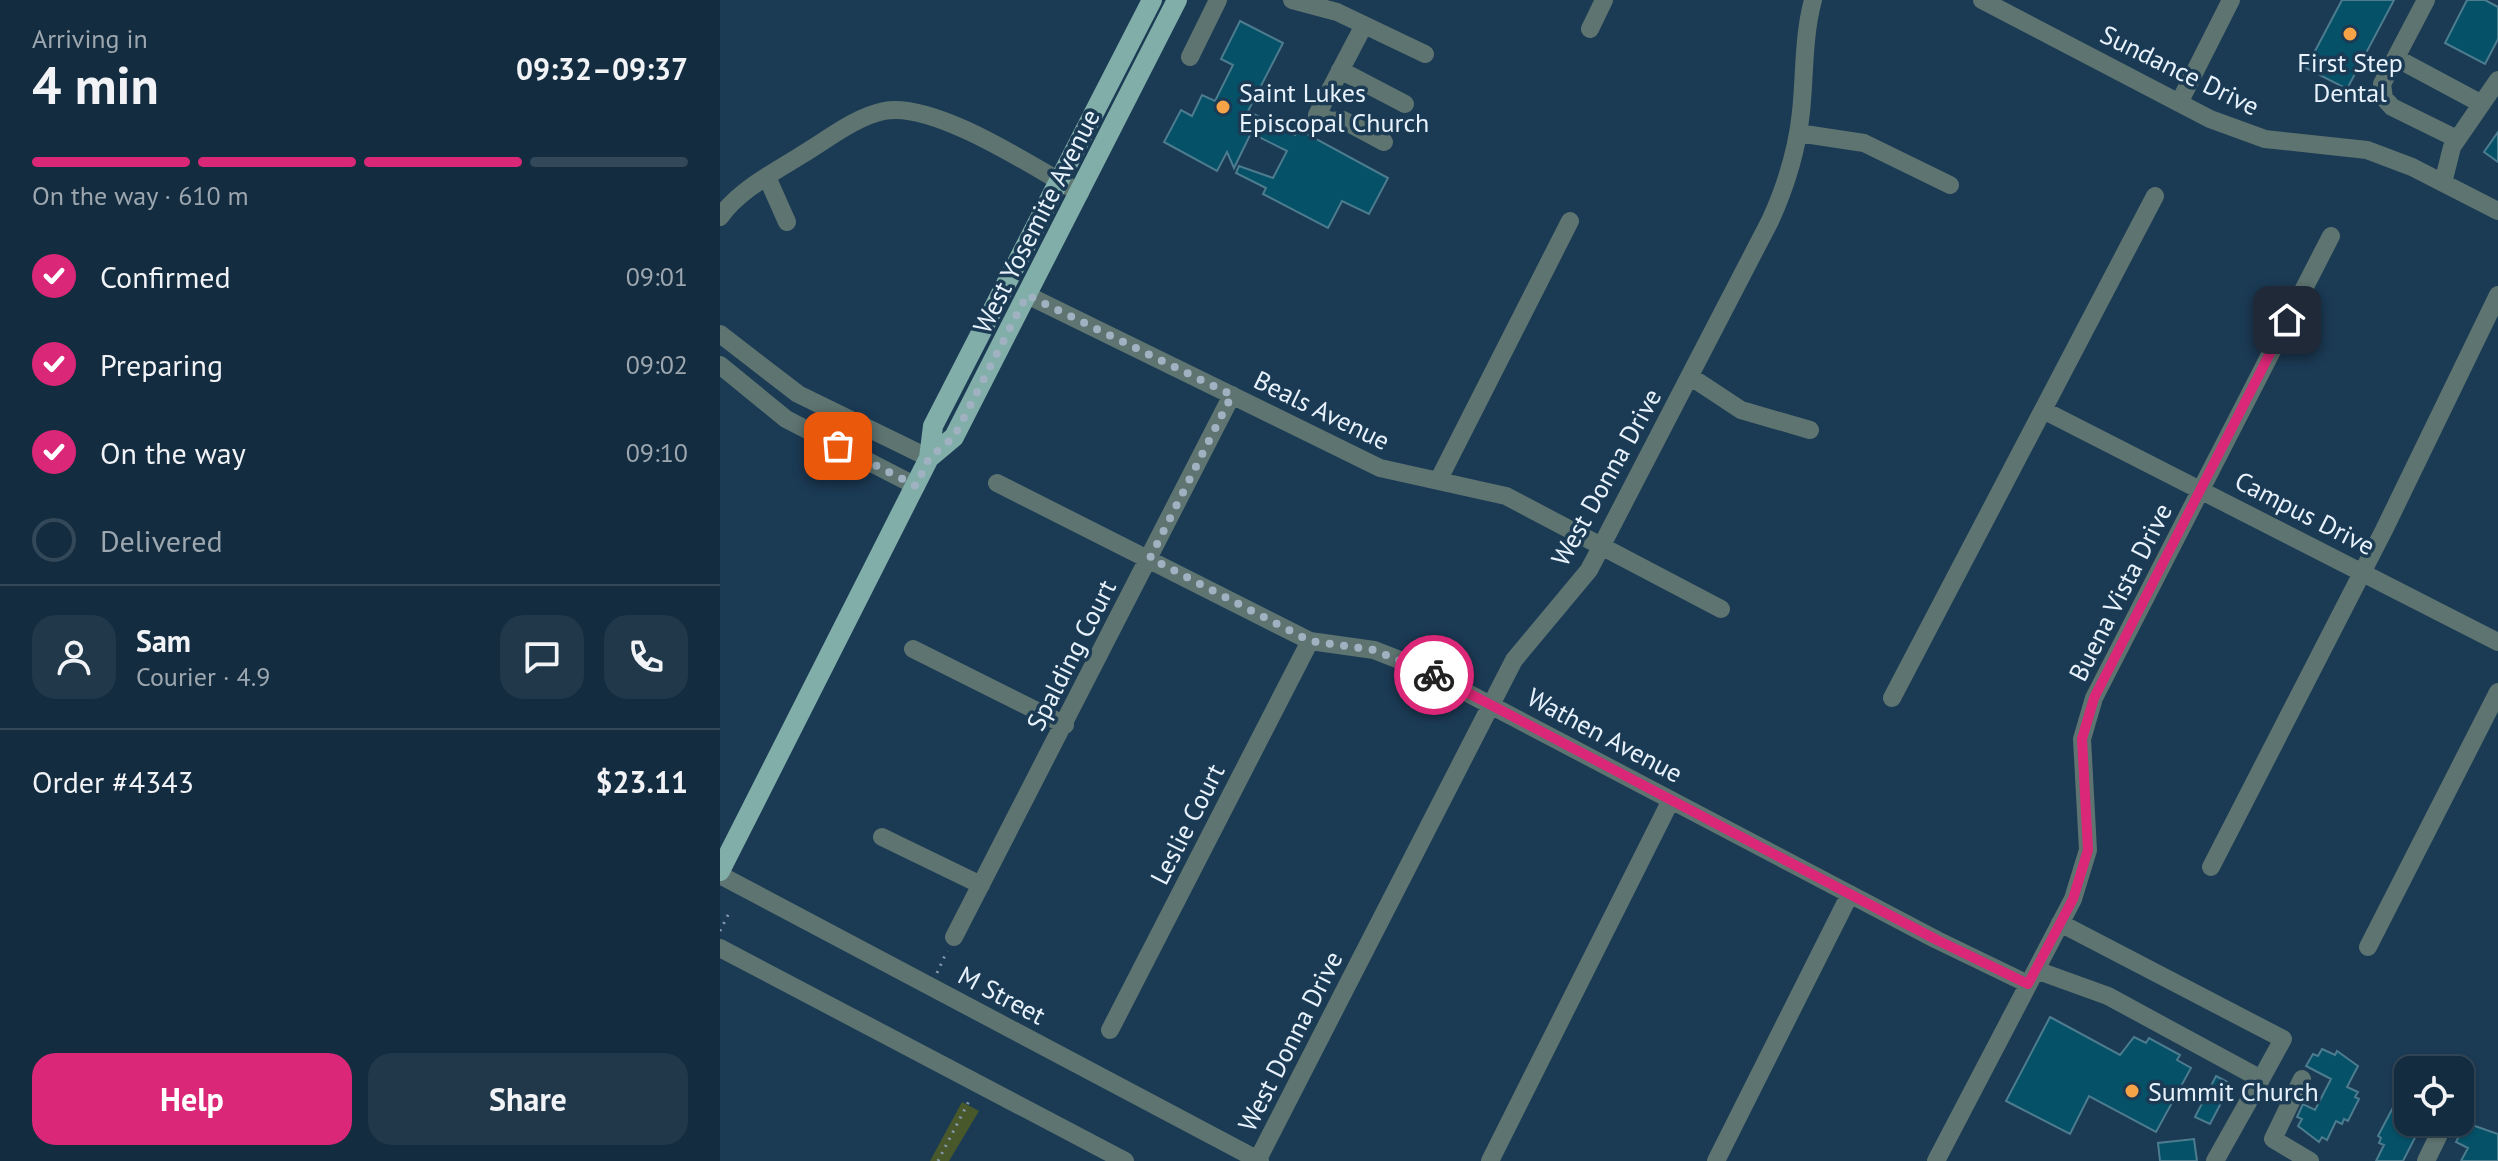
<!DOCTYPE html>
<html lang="en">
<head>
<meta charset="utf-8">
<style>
	body { margin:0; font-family:"PT Sans",sans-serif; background:#21384a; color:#f1f3f6; height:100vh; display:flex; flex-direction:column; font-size:30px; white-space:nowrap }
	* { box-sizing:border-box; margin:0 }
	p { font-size:26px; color:#9da7b0 }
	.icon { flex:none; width:44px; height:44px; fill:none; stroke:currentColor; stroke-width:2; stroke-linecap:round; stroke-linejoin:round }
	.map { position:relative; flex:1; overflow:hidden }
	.side { display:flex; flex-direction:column; background:#142c3f; width:720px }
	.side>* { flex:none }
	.tools { position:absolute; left:1674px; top:1056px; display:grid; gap:16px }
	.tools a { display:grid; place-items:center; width:80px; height:80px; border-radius:16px; background:#142c3f; box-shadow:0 2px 6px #0004,0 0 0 2px #334859; font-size:40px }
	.pin { position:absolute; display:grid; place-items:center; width:68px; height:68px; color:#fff; margin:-34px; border-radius:16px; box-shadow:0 4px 12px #0006 }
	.courier { position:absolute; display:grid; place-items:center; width:80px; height:80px; margin:-40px; border:6px solid #db2777; border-radius:50%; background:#fff; color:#222; box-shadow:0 2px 10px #0007 }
	.overview em { font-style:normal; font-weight:700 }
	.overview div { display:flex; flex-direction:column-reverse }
	.overview { display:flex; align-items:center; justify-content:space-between; height:136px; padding:0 32px }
	h1 { font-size:52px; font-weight:700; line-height:60px }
	.bar { display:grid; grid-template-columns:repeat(4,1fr); gap:12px 8px; align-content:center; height:96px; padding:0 32px }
	.bar i { height:10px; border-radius:6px; background:#334859 }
	.bar .on { background:#db2777 }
	.bar p { grid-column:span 4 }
	.line { display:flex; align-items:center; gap:20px; padding:0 32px; border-top:2px solid #334859 }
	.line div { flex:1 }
	.round { display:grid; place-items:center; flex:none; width:84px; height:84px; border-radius:24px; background:#21384a }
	ol { padding:0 32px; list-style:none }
	li { display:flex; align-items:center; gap:24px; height:88px }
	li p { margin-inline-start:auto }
	li .icon { padding:8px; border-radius:50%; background:#db2777; color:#fff; stroke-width:4 }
	li:last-child { color:#9da7b0 }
	li i { width:44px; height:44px; border:4px solid #334859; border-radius:50% }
	.action { display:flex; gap:16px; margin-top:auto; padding:16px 32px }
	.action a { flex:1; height:92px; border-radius:24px; background:#db2777; color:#fff; font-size:32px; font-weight:700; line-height:92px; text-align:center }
	.action a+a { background:#21384a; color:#f1f3f6 }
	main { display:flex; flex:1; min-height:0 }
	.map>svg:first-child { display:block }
</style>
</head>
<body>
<main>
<section class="side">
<div class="overview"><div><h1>4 min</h1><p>Arriving in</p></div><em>09:32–09:37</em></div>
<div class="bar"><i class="on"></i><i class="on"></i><i class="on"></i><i></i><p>On the way · 610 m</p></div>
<ol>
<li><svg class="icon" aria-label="check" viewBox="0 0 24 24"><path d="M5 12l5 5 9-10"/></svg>Confirmed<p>09:01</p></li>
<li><svg class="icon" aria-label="check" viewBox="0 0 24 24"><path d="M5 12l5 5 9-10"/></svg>Preparing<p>09:02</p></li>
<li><svg class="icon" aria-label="check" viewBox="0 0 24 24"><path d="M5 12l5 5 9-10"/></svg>On the way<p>09:10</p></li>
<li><i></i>Delivered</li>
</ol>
<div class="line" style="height:144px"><a class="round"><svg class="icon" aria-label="person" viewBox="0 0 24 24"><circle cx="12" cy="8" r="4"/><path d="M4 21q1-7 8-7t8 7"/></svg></a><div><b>Sam</b><p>Courier · 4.9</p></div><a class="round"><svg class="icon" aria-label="chat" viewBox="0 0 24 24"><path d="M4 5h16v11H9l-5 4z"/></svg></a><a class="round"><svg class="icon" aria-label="phone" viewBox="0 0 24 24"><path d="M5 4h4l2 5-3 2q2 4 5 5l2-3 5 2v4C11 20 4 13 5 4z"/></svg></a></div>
<div class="line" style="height:104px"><div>Order #4343</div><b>$23.11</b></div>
<div class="action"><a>Help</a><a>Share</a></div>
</section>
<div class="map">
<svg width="1778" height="1161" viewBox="0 0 1778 1161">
	<rect width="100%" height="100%" fill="#1b3a54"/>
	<path fill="#48582b" d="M242,1102L259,1111L229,1161H210Z"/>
	<path fill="#055168" stroke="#4d7c8f" stroke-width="2" d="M1622,0H1674L1627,89L1586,68Z
		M1747,0H1765L1778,7V39L1765,64L1725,43Z
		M520,21L563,43L528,111L575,135L578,129L668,178L649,214L622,201L608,228L543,194L546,188L516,173L519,166L553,178L567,151L531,133L514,168L507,152L497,171L444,142L461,110L472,116L482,95L495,101L513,65L501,59Z
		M1778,132V162L1764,152Z
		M1330,1017L1400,1055L1414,1037L1426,1043L1429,1038L1460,1055L1457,1060L1471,1068L1436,1132L1369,1096L1350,1134L1286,1101Z
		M1602,1049L1615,1055L1617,1051L1638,1066L1627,1087L1638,1092L1635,1097L1639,1099L1628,1121L1624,1119L1622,1124L1616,1121L1607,1140L1602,1137L1599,1142L1578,1126L1582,1119L1577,1117L1583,1104L1595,1110L1611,1079L1586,1066L1593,1054L1598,1056Z
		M1496,1076L1511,1084L1490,1124L1475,1117Z
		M1688,1079V1122H1703L1683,1161H1656L1664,1145L1659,1143L1661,1138L1658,1136Z
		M1752,1125L1778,1134V1161H1741L1748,1148L1736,1142L1742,1130L1748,1133Z
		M1474,1139L1477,1161H1440L1438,1143Z"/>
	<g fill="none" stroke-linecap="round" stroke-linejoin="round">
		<path stroke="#8498aa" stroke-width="3" stroke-dasharray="2 6" stroke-linecap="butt" d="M0,931L10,911
			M217,973L227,951
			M218,1161L249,1101"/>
		<path stroke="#5e7470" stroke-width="18" d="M572,0L617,12L705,54
			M1262,0L1490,119L1545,139L1647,150L1692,167L1778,211
			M1706,0L1662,84L1664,98L1672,107L1737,139
			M644,25L597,115L610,121L623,120L664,142
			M870,29L884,0
			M470,57L498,0
			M1676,58L1760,103
			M620,70L685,104
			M1459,103L1511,0
			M1078,133L1144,143L1230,185
			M47,177L67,222
			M1723,183L1732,147L1778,80
			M0,217C20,189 55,172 83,154C108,139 135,117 164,111C215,101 315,168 360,193
			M307,295L660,468L786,496L1001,609
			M0,334L78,394L209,458
			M0,365L66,419L196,486
			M971,377L1021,410L1090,430
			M1325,411L1778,642
			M719,479L850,221
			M277,483L590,641L654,650L700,668L1217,940L1308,984
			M193,649L345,725
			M1172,698L1435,196
			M162,837L261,885
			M1491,867L1664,530L1778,295
			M0,875L540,1161
			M234,937L512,395
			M1648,947L1778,692
			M0,948L405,1161
			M1316,970L1388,996L1541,1079L1563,1039L1340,923
			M390,1030L590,641
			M1582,1079L1553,1139L1590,1161
			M537,1161L794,660L869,570L1050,221C1066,186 1077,151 1081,112C1085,75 1083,37 1093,0
			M770,1161L951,800
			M996,1161L1130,894
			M1216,1161L1353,899L1368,850L1362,739L1374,698L1611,236
			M1495,1161L1541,1079
			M1706,1161L1725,1122"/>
		<path stroke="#81aea8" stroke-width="20" d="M209,458L234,437L457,0
			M0,871L209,458L213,426L432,0"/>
	</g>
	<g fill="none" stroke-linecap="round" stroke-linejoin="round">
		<path stroke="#a0b2c1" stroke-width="8" stroke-dasharray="0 14.4" d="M118,446L196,486L209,458L234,437L307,295L512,395L430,558L590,641L654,650L714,675"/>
		<path stroke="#db2777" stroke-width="10" d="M714,675L1217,940L1308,984L1353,899L1368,850L1362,739L1374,698L1567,320"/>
	</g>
	<g fill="#f5a346" stroke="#1b3a54" stroke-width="3">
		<circle cx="1630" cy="34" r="8"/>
		<circle cx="503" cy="107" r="8"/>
		<circle cx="1412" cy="1091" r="8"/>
	</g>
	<g text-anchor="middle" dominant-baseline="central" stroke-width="7" stroke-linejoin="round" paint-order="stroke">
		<g font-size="26" fill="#e7f2fc" stroke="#1b3a54" text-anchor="start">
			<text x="1630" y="62" text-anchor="middle">First Step<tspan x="1630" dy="30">Dental</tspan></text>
			<text x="519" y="92">Saint Lukes<tspan x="519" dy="30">Episcopal Church</tspan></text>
			<text x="1428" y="1091">Summit Church</text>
		</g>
		<g font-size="26" fill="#e7f2fc" stroke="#1b3a54">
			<text transform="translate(1460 70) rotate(26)">Sundance Drive</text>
			<text transform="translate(316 221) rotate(-63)">West Yosemite Avenue</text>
			<text transform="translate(602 410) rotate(26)">Beals Avenue</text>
			<text transform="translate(886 477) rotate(-61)">West Donna Drive</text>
			<text transform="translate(1585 513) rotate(27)">Campus Drive</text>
			<text transform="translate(1400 592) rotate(-63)">Buena Vista Drive</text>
			<text transform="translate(351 655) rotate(-63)">Spalding Court</text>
			<text transform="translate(885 735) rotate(28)">Wathen Avenue</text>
			<text transform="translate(467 824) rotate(-63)">Leslie Court</text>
			<text transform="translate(282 995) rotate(28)">M Street</text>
			<text transform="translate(570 1041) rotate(-63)">West Donna Drive</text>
		</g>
	</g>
</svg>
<div class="tools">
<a><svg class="icon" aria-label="locate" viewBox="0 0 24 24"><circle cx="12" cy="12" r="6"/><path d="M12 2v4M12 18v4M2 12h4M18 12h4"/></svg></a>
</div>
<div class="pin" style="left:118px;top:446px;background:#ea580c"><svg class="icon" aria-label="bag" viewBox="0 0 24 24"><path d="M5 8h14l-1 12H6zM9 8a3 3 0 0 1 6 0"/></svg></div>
<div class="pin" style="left:1567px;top:320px;background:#1f2937"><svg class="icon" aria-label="home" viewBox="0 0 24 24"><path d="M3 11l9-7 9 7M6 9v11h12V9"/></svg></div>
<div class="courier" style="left:714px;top:675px"><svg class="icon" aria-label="bike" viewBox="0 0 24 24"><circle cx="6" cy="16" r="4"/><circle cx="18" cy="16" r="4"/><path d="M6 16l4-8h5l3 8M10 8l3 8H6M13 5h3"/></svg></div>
</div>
</main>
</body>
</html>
